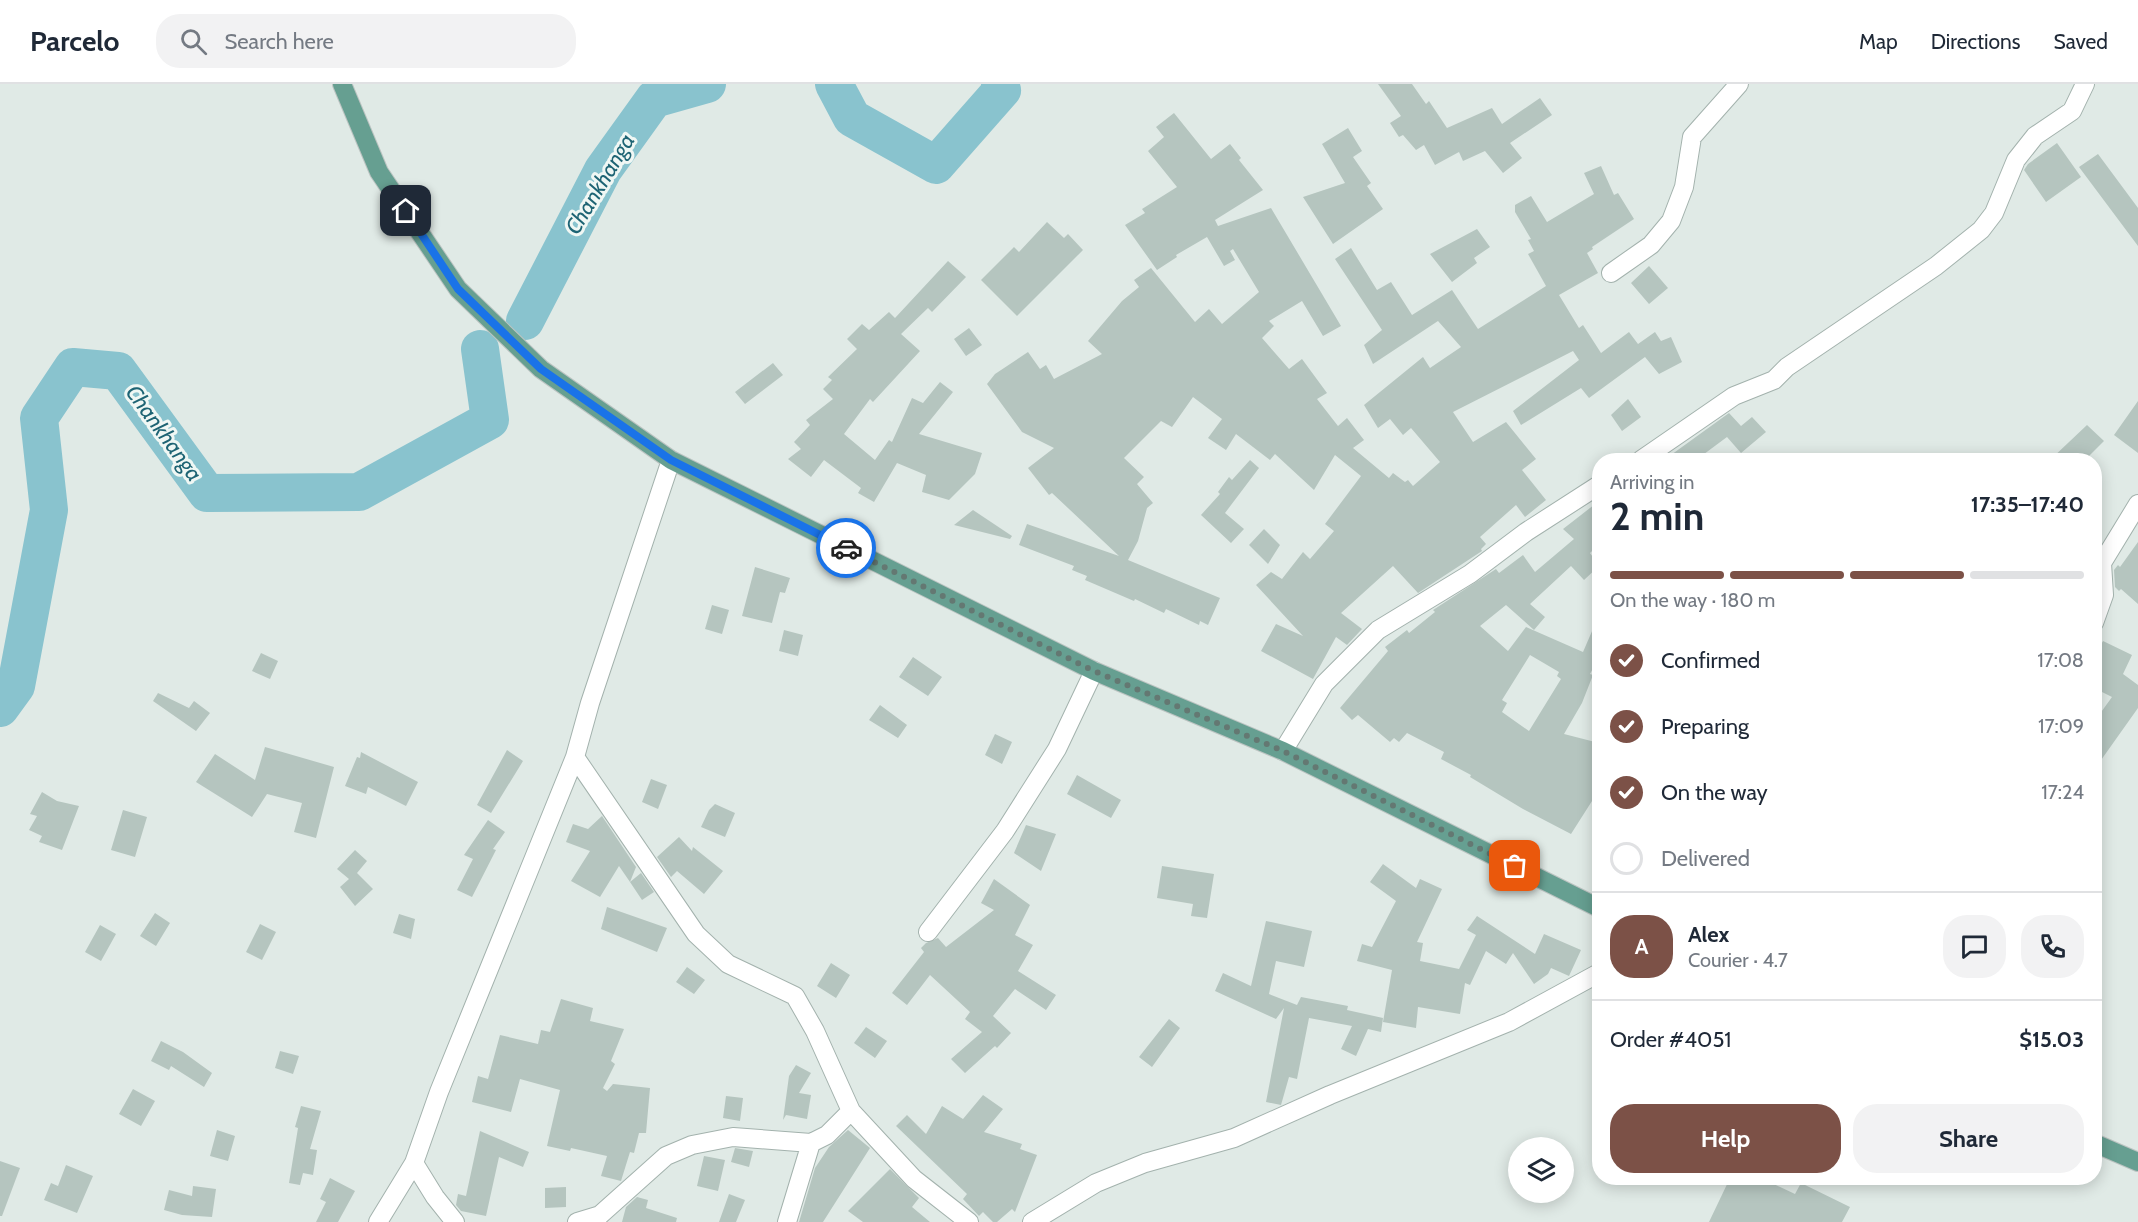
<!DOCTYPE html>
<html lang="en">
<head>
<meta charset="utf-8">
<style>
	body { margin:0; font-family:Cabin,sans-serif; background:#f2f2f3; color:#1f2937; height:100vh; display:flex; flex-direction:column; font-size:22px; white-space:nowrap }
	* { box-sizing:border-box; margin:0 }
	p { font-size:20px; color:#747a83 }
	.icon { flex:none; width:33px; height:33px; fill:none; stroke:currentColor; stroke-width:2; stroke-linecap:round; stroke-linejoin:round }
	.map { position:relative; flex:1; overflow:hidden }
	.panel { position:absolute; left:1592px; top:369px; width:510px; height:732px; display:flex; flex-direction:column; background:#fff; border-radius:24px; box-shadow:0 3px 15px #0003 }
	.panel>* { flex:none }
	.fabs { position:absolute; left:1508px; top:1053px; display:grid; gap:12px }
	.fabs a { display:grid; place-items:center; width:66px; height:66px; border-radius:50%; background:#fff; box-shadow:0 3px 15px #0003; font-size:30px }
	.pin { position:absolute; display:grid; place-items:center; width:51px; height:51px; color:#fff; margin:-26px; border-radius:12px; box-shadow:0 3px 9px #0006 }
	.courier { position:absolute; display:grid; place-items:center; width:60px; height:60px; margin:-30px; border:4px solid #1a73e8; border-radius:50%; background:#fff; color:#222; box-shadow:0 2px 8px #0007 }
	.headline em { font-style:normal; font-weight:700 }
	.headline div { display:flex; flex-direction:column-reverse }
	.headline { display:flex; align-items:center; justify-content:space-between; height:102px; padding:0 18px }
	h1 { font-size:39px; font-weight:700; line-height:45px }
	.bar { display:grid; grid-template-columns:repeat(4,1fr); gap:9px 6px; align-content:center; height:72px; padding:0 18px }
	.bar i { height:8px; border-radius:4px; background:#e0e1e3 }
	.bar .current { background:#7c5147 }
	.bar p { grid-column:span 4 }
	.line { display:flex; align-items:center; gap:15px; padding:0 18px; border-top:2px solid #e0e1e3 }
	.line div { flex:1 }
	.round { display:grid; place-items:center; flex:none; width:63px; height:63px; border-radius:24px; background:#f2f2f3 }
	ol { padding:0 18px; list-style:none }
	li { display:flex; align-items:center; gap:18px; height:66px }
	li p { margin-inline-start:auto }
	li .icon { padding:6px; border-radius:50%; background:#7c5147; color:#fff; stroke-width:4 }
	li:last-child { color:#747a83 }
	li i { width:33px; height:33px; border:3px solid #e0e1e3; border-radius:50% }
	.action { display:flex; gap:12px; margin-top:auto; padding:12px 18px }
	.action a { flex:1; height:69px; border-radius:24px; background:#7c5147; color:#fff; font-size:24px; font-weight:700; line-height:69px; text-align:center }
	.action a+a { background:#f2f2f3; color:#1f2937 }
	header { display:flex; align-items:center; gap:36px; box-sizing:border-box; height:84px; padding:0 30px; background:#fff; border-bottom:2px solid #e0e1e3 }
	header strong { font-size:28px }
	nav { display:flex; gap:33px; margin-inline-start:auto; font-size:21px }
	.search { width:420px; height:54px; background:#f2f2f3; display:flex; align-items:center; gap:15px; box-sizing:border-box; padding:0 21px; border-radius:24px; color:#747a83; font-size:22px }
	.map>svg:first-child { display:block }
</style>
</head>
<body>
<header>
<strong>Parcelo</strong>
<div class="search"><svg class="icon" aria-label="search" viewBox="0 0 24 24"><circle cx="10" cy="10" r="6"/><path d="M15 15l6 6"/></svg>Search here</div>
<nav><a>Map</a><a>Directions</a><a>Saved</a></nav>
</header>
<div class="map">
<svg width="2138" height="1138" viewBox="0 0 2138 1138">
	<rect width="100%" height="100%" fill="#e0eae6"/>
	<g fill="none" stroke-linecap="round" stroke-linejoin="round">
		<path stroke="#89c3ce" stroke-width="38" d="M834,0L852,34L936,81L1002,6L1000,0
			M525,237L603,86L654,15L707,0
			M0,624L16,602L49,426L39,334L73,283L118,287L207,409L359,408L490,336L480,265"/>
	</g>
	<path fill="#b5c5bf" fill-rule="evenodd" d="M1378,0H1412L1426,20L1429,17L1447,44L1492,24L1502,40L1540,14L1552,31L1510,59L1522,74L1503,89L1485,67L1463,77L1459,68L1435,81L1424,61L1416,66L1403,51L1399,53L1390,39L1401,32Z
		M1174,29L1211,75L1230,60L1241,74L1239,76L1263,106L1215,136L1218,142L1271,124L1341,242L1323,252L1302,217L1269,237L1274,242L1262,254L1289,285L1302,275L1327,309L1317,315L1338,342L1347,334L1364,356L1353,364L1389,394L1393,389L1405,398L1408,396L1413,402L1440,378L1411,344L1403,351L1390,335L1378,344L1364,321L1423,273L1430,284L1461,263L1438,237L1373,280L1364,261L1382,246L1335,175L1351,164L1377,206L1391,198L1412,231L1452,206L1478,245L1546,202L1528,170L1534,167L1528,156L1531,155L1515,128V121L1531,112L1547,138L1594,110L1584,89L1601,82L1614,111L1618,109L1634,135L1592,163L1593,165L1587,169L1598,189L1559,211L1579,244L1583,241L1601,269L1629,248L1638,260L1655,248L1661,257L1671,253L1682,278L1659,290L1645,273L1589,314L1581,304L1521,341L1513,327L1579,276L1573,267L1453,328L1473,358L1506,338L1536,375L1522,386L1546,416L1525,433L1516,421L1480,453L1486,460L1481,465L1482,467L1418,509L1393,482L1341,529L1362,545L1347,561L1336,553L1313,595L1261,567L1276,540L1303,552L1256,501L1271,488L1282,495L1303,468L1310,475L1334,447L1325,440L1361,392L1335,371L1314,406L1275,370L1270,376L1236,350L1226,366L1208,354L1222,335L1193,313L1172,343L1161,337L1124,374L1144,393L1137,400L1153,419L1147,424L1138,457L1128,476L1220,514L1208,541L1200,537L1199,541L1166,525L1164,529L1135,515L1134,517L1085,496L1087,492L1072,486L1074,482L1019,461L1027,440L1119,472L1052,409L1049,411L1028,384L1054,364L1022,348L987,300L995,290L1028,268L1040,285L1046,281L1054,295L1102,270L1088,257L1122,217L1139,203L1134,196L1151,184L1195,238L1209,225L1222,240L1259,208L1233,165L1230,167L1235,176L1224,182L1207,153L1176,171L1177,173L1157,186L1125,141L1145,129L1142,125L1177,103L1148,67L1164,53L1156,43Z
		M1348,44L1362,67L1353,73L1371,99L1367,102L1383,125L1333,160L1303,113L1345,99L1322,60Z
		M2057,59L2081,93L2046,118L2024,86L2028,80Z
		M2098,70L2138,124V162L2079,83Z
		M1047,138L1064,154L1068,150L1083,166L1017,232L981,196L1014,163L1019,168Z
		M1477,145L1490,163L1474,174L1477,179L1452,198L1430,170Z
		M948,177L966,193L932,228L928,224L901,250L920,267L873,318L870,315L844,350L875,376L889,356L892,358L912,314L923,319L940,298L953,308L919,350L982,369L975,390L949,416L922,408L926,391L897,379L874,418L858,409L861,404L824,376L811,393L788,375L801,365L794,358L810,341L806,336L833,315L823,305L832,296L828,293L857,265L847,255L862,240L869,246L889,228L895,234Z
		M1649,182L1668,204L1649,220L1631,199Z
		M969,244L982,261L966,272L954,255Z
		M773,279L783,291L745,320L735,308Z
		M1628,315L1641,333L1622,347L1611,331Z
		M2138,317V369L2114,351Z
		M1729,329L1741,342L1752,333L1766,348L1741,369L1727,353L1696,376H1664Z
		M2087,341L2104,357L2085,376H2050Z
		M1250,376L1259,384L1225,429L1244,445L1231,459L1201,431L1220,410L1218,408L1229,393L1232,396Z
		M1599,417V460L1590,469L1599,482L1584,496L1571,482L1530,520L1545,533L1534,546L1506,521L1480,542L1508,567L1526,543L1583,568L1599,531V573L1590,590L1593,591L1582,619L1564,650L1599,659V706L1571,750L1523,725L1470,693L1471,691L1441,675L1444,668L1407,649L1399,658L1394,654L1390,658L1358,631L1352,636L1340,624L1388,567L1385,563L1407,546L1409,549L1435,528L1433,526L1496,485L1499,489L1523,471L1535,488L1574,455L1563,445ZM1530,571L1559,588L1557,592L1561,595L1529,647L1502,628L1507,619L1502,616Z
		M973,426L1012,452L1010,455L954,441Z
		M1264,445L1280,461L1268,480L1249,461Z
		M2138,458V520L2121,505L2119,507L2115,503L2114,486L2118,481L2120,483Z
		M755,483L790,494L785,509L780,508L772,539L742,532Z
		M712,521L729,526L722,550L705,545Z
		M784,546L803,551L798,572L779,567Z
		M2103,557L2132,571L2123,590L2138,601V624L2094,686V638L2112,613L2094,604V573Z
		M261,569L278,577L270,595L252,587Z
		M913,573L942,593L928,612L899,593Z
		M158,609L189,624L194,617L210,629L196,647L153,617Z
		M880,621L907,641L898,654L869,636Z
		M995,650L1012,658L1002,680L985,671Z
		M265,663L334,683L316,754L294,748L302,719L267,710L252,733L196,698L215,670L255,696Z
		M507,666L523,677L491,729L477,721Z
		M361,668L418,698L406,722L368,703L366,710L345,702L357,673L360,674Z
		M1077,691L1121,716L1111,734L1067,710Z
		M651,695L667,701L658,725L642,718Z
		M42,708L57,717L79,722L62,766L39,758L42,752L29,746L37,732L30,730Z
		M715,720L735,729L725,753L701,743L709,726Z
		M123,726L147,733L135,773L111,766Z
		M602,732L636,783L630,798L619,782L600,813L571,797L590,767L566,758L573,740L588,745Z
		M488,736L505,748L493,765L496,766L472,813L457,806L473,775L464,771Z
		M1026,741L1056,750L1041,787L1014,769Z
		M679,753L692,767L693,763L723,787L704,810L677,787L671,793L657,773Z
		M355,766L367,777L357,789L373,805L355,822L340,803L349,795L337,785Z
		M1383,780L1416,804L1420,795L1442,805L1417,858L1423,859L1420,877L1459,885L1476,851L1467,846L1477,832L1535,870L1544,850L1581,866L1569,892L1551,884L1548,890L1534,900L1513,869L1506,880L1486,867L1470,901L1465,899L1460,930L1418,923L1416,944L1383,938L1392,886L1357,877L1362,860L1372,863L1396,817L1370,798Z
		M1162,782L1214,790L1207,834L1191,832L1193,820L1157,814Z
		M641,789L654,808L642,816L630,798Z
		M994,795L1030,821L1015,851L1033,861L1018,887L1056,911L1046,926L1015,905L993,932L1011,949L997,964L995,962L965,989L951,975L982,948L965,935L970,928L930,891L907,921L892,909L924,868L921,864L926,859L938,854L946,863L994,826L981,819Z
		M607,823L667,844L657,868L601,845Z
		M155,829L170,839L156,862L140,852Z
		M399,830L415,835L411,855L393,849Z
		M1266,837L1312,847L1304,883L1276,877L1269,910L1297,921L1301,913L1348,922L1347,926L1383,934L1381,948L1368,945L1356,972L1341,965L1352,942L1309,934L1297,995L1289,993L1281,1021L1266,1018L1284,924L1276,935L1215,907L1223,889L1251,902Z
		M260,840L276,848L262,876L246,868Z
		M100,841L116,850L101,877L85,868Z
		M831,879L850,891L836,914L817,902Z
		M687,883L705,896L694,910L676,898Z
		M561,915L593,924L590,937L624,945L611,977L615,980L603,1004L607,1007L613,1000L650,1004L646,1049H639L634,1069L630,1068L621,1097L601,1092L607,1072L571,1064L570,1067L547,1062L560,1006L520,995L511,1028L472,1018L478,992L488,995L500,951L538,960L541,946L550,948Z
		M1169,935L1180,944L1152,983L1139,973Z
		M866,943L887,957L875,974L854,959Z
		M161,957L183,968L212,989L204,1003L171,982L169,986L151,977Z
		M280,967L299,972L293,990L275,984Z
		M796,981L811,989L799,1009L811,1011L807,1035L786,1031L783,1036L789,992Z
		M133,1005L155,1017L141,1042L119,1030Z
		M983,1011L1003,1025L984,1048L1022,1060L1020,1065L1037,1071L1015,1128L1012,1125L997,1138H993L983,1128L979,1132L963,1115L967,1110L896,1042L907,1031L926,1050L942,1022L963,1035Z
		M726,1012L743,1014L740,1037L723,1034Z
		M301,1022L321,1027L310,1065L317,1066L313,1091L303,1089L300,1101L289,1099L298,1044L295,1043Z
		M217,1046L235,1052L228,1077L210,1072Z
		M848,1046L870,1064L823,1138H799L815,1084L829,1063Z
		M480,1047L529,1068L523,1083L499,1073L486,1132L461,1127L456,1121L458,1110L466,1112Z
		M735,1064L753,1067L749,1083L731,1078Z
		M704,1072L725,1076L718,1107L697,1102Z
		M0,1077L20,1084L2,1132H0Z
		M66,1081L93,1092L77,1129L44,1116L51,1099L58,1102Z
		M890,1085L919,1114L912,1123L930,1138H863L848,1127Z
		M330,1094L355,1107L338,1138H316L326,1118L320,1115Z
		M1730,1094H1761L1795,1110L1801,1099L1850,1123L1842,1138H1709Z
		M193,1102L216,1105L212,1133L182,1131L164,1126L169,1106L192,1112Z
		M566,1103V1123L545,1124V1104Z
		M729,1110L745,1116L736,1138H719Z
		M637,1113L648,1116L646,1124L677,1134L676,1138H622L626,1123Z"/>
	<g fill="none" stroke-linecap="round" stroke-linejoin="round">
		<g stroke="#a3b2ad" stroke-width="20">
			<path id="street" d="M1611,189L1651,161L1671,137L1684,103L1692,53L1739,0
				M1641,376L1734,312L1774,296L1787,283L1936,182L1981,146L1994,129L2016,76L2035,52L2072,27L2085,0
				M2094,539L2104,511L2102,479L2138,420
				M1283,667L1324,600L1378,546L1470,490L1526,448L1599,401
				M575,673L696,850L728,880L795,912L815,947L851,1027L914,1095L969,1138
				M928,848L1005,747L1057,665L1094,587
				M414,1079L435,1113L455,1138
				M378,1138L414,1079L439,1008L575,673L590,619L671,376
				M577,1138L600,1131L666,1072L692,1061L733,1053L811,1059L827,1051L851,1027
				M787,1138L811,1059
				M1032,1138L1096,1099L1145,1079L1234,1054L1330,1011L1509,938L1599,889"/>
		</g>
		<g stroke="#bcc4c2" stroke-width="20">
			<path id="primary" d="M342,0L379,88L458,205L541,285L671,376L1094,587L1283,667L1599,824
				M2094,1059L2138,1078"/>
		</g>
		<use href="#street" stroke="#fff" stroke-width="18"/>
		<use href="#primary" stroke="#669f91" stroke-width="18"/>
	</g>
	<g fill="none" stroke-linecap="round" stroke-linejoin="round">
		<path stroke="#647872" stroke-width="6" stroke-dasharray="0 10.8" d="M846,464L1094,587L1283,667L1515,782"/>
		<path stroke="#1a73e8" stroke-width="8" d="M406,127L458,205L541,285L671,376L846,464"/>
	</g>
	<g text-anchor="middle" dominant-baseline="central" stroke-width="6" stroke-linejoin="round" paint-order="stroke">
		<g font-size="22" font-style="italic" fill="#1e6474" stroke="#f0f7f4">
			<text transform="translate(600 100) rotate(-59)">Chankhanga</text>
			<text transform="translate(164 349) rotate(54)">Chankhanga</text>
		</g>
	</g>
</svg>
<div class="fabs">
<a><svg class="icon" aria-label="layers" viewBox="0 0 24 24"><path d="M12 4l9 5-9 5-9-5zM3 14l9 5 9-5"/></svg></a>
</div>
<div class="pin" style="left:1515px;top:782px;background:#ea580c"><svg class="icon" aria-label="bag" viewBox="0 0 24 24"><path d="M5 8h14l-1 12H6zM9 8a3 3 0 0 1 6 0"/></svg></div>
<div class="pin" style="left:406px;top:127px;background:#1f2937"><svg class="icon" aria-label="home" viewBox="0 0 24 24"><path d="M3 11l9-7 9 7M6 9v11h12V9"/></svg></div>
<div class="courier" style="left:846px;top:464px"><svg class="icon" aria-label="car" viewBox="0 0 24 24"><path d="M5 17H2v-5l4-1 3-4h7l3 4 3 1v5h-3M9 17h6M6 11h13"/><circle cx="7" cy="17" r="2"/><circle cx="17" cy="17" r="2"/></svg></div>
<section class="panel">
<div class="headline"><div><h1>2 min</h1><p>Arriving in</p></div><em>17:35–17:40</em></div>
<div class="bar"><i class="current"></i><i class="current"></i><i class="current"></i><i></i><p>On the way · 180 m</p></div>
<ol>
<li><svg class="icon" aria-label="check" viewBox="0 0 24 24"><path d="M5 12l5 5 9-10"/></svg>Confirmed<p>17:08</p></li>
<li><svg class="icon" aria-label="check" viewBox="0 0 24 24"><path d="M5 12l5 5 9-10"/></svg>Preparing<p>17:09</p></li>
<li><svg class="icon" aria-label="check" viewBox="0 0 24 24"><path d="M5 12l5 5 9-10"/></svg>On the way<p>17:24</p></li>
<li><i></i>Delivered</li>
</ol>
<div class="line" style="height:108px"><b class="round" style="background:#7c5147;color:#fff">A</b><div><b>Alex</b><p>Courier · 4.7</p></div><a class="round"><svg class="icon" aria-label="chat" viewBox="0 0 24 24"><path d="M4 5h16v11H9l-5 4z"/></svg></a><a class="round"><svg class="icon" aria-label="phone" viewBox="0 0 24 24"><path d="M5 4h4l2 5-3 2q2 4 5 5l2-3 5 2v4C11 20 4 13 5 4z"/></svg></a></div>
<div class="line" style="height:78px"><div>Order #4051</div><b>$15.03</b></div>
<div class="action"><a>Help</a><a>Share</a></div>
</section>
</div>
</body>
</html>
